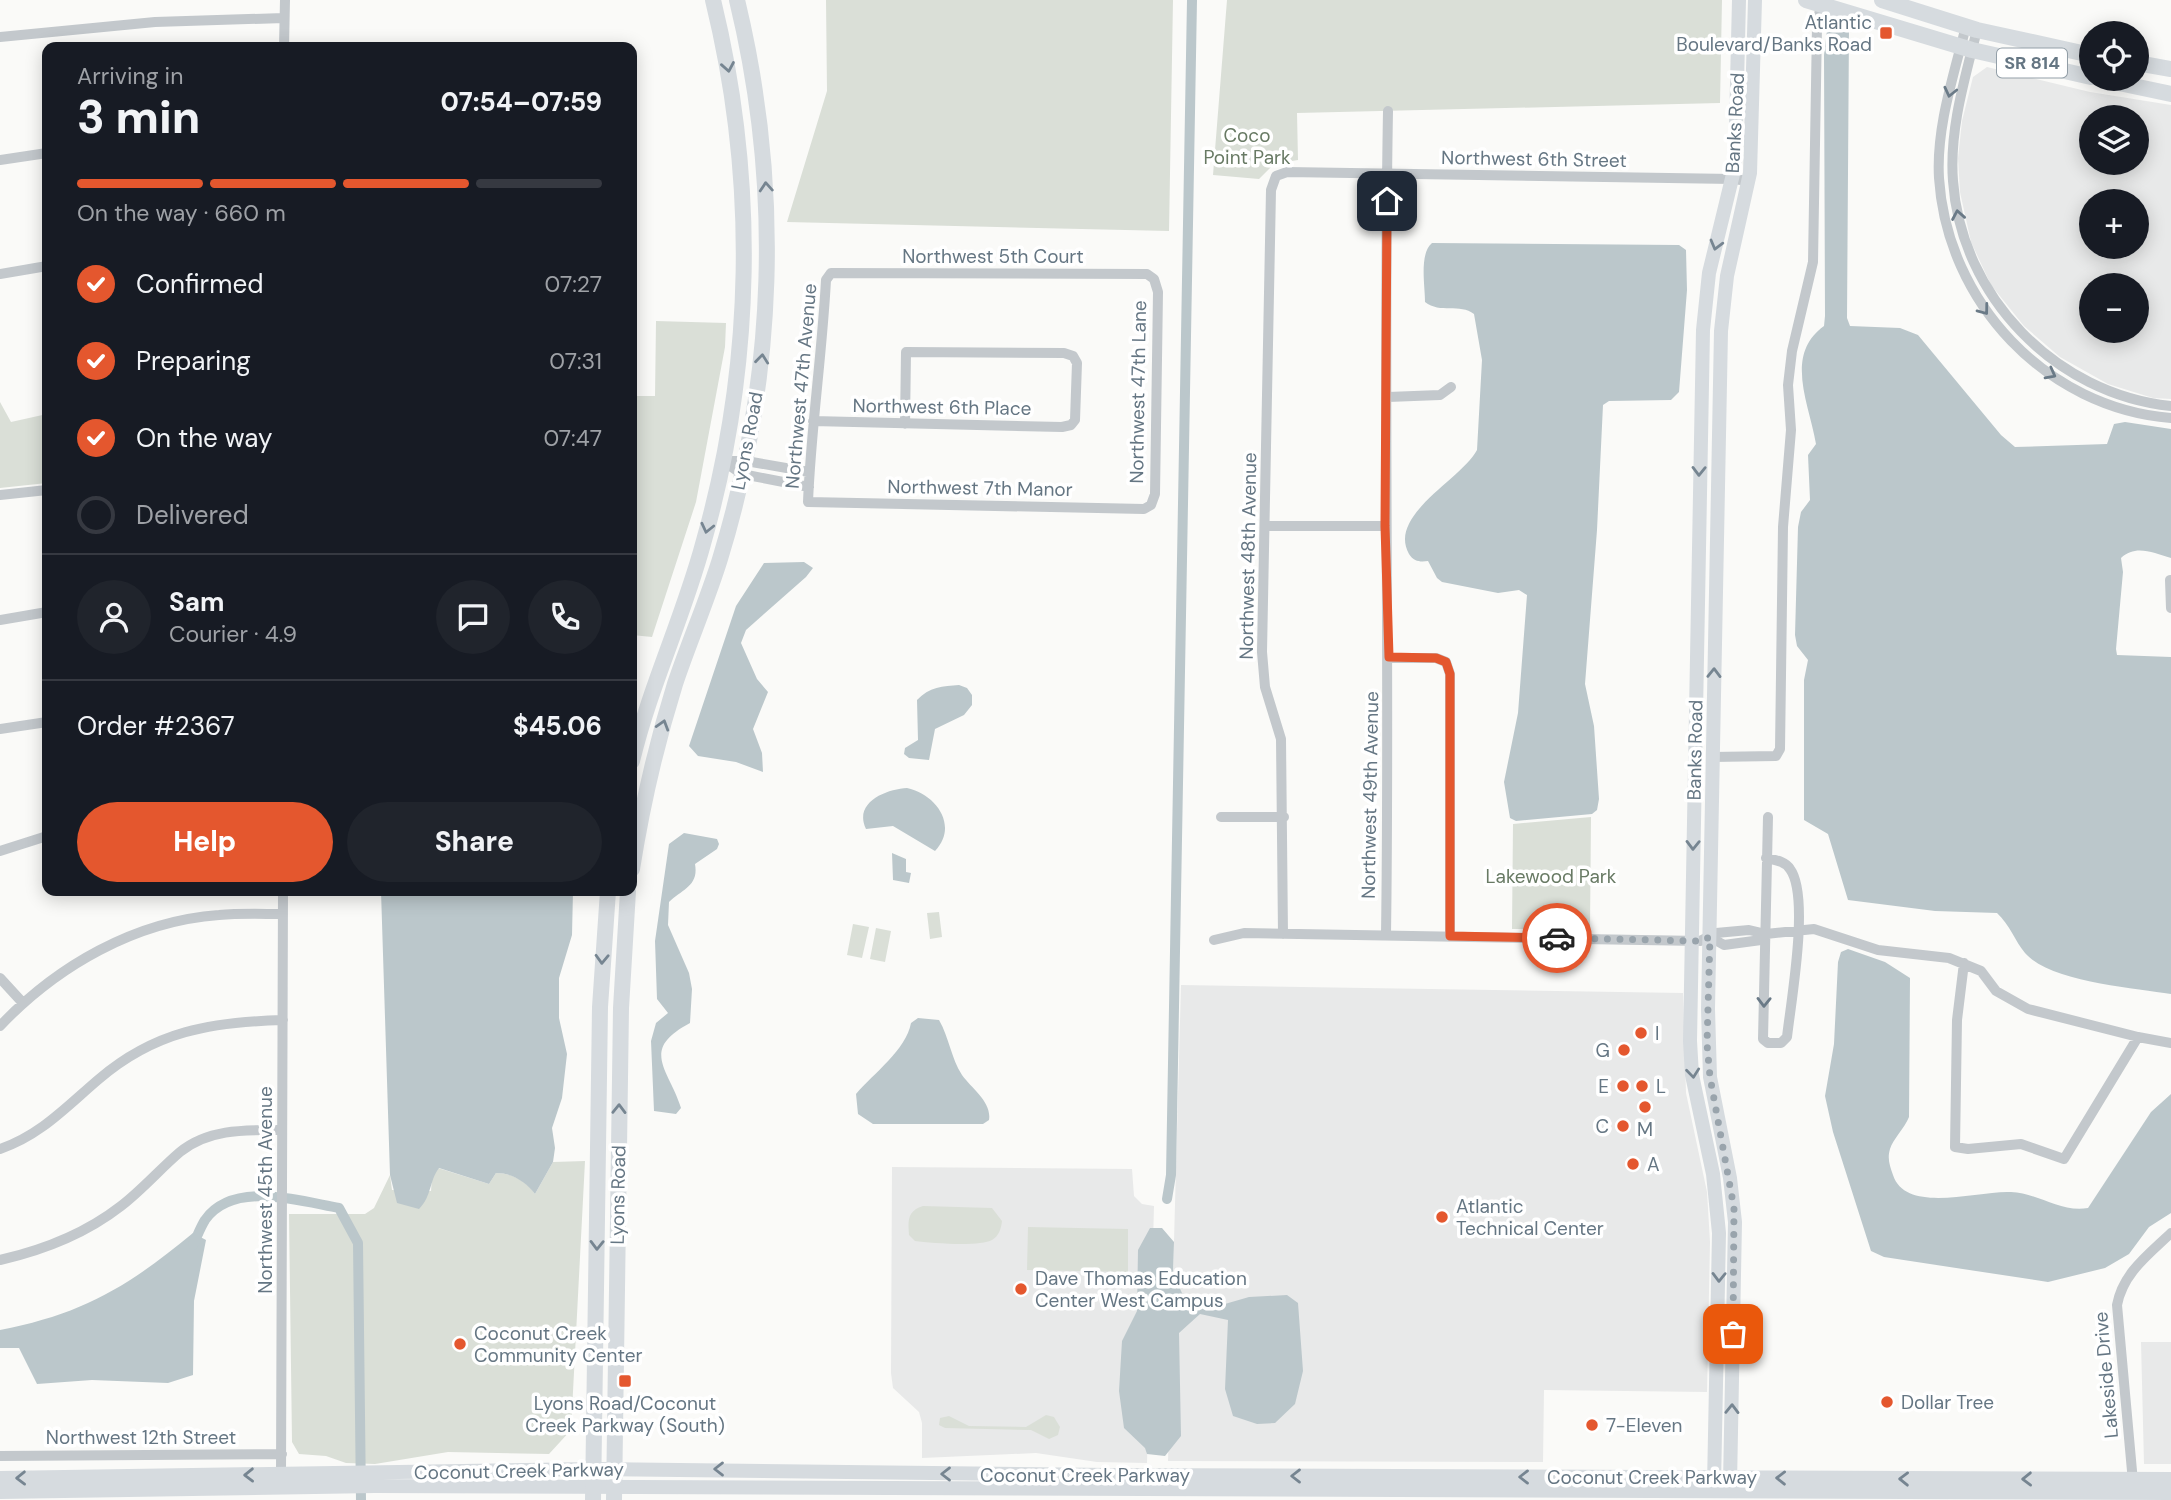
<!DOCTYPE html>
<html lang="en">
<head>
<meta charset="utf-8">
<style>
	body { margin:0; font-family:"DM Sans",sans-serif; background:#20242c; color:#f1f3f6; height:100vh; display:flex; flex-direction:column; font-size:26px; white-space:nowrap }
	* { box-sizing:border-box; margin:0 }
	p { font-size:23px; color:#9ea1a6 }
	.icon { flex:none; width:38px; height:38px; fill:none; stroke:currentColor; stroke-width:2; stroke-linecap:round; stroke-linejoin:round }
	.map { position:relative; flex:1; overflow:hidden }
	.panel { position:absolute; left:42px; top:42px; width:595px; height:854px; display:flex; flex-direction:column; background:#171b24; border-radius:14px; box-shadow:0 4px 18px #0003 }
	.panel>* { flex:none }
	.tools { position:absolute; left:2079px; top:21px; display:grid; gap:14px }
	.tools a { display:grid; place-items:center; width:70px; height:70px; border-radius:50%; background:#171b24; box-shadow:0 4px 18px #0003; font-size:35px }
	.pin { position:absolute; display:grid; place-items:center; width:60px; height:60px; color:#fff; margin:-30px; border-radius:14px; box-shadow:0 4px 10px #0006 }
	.courier { position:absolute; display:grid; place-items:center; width:70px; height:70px; margin:-35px; border:5px solid #e4572e; border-radius:50%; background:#fff; color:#222; box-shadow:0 2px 9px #0007 }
	.overview em { font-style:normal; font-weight:800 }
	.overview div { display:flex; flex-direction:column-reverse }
	.overview { display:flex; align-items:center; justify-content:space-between; height:119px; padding:0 35px }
	h1 { font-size:46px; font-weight:800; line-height:52px }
	.bar { display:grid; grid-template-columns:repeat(4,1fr); gap:10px 7px; align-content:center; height:84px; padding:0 35px }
	.bar i { height:9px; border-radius:5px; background:#363941 }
	.bar .selected { background:#e4572e }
	.bar p { grid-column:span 4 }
	.line { display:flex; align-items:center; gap:18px; padding:0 35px; border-top:2px solid #363941 }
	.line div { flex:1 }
	.round { display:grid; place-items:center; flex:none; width:74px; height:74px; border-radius:37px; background:#20242c }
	ol { padding:0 35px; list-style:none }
	li { display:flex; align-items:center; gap:21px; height:77px }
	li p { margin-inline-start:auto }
	li .icon { padding:7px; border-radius:50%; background:#e4572e; color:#fff; stroke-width:4 }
	li:last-child { color:#9ea1a6 }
	li i { width:38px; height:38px; border:4px solid #363941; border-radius:50% }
	.primary-button { display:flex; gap:14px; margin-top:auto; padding:14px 35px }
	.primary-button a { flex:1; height:80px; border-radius:42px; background:#e4572e; color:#fff; font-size:28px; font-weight:800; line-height:80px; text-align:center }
	.primary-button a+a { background:#20242c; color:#f1f3f6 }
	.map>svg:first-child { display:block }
</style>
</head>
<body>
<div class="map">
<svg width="2171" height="1500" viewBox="0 0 2171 1500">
	<rect width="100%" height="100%" fill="#fafaf8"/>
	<path fill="#e8e9e9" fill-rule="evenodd" d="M1987,67L2090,92L2171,105V399L2153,398L2108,384L2060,357L2024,326L1991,285L1971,242L1960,192L1958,158L1962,121L1973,77ZM2091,117H2137V163H2091ZM2091,201H2137V247H2091ZM2091,285H2137V331H2091Z
		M1181,985L1683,993L1686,1093L1707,1192L1710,1242L1707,1392L1544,1390L1543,1462L1168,1461Z
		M892,1167L1132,1169L1134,1196L1142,1204L1154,1206L1147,1463L1097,1462L1036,1453L922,1458V1423L919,1412L893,1388L891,1373Z
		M2141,1342H2171V1464H2144Z"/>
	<path fill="#dadfd7" d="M826,0H1173L1169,231L787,222L827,91Z
		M1227,0H1722L1720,103L1297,113L1298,160L1274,164L1259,179L1213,175Z
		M656,321L726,323L725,347L696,502L652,637L632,635V396H655Z
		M0,402L11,422L47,414V483L0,488Z
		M1591,817L1590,929H1512L1513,824Z
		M939,912L942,937L930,939L927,913Z
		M853,924L869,927L862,958L847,955Z
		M876,928L891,931L885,962L870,959Z
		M585,1161L571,1430L549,1454L448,1452L375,1464L346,1463L326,1456L299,1454L292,1442L289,1214H365L374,1208L390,1175L392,1190L431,1191L432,1177L438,1168L489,1184L496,1173C512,1173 526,1181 535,1194L553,1162Z
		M923,1206L992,1208L1002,1221C1001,1229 999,1236 992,1240C980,1247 931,1243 915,1241L909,1235C908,1221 907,1211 923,1206Z
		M1028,1227L1128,1229V1272L1027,1270Z
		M1046,1415L1054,1417L1060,1427L1058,1435L1049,1439L1031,1430L945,1428L939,1425L940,1418L949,1416L969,1426L1026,1427Z"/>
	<path fill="#bbc7cb" d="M1828,22L1849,27L1847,318L1850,326L1900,328L1918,335L2001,435L2015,447L2107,444L2114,424L2125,422L2171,429V558C2153,553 2136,544 2121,558L2123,572L2116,649L2117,655L2171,657V994C2134,988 2050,982 2025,953C2015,941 2010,925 1997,913L1935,911L1848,900L1828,834L1804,820V680L1808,660L1797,646L1795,635L1798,527L1801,512L1810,500L1808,455L1816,444C1809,403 1784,355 1824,326L1825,316L1824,55Z
		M1432,243L1679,245L1686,250L1687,290L1679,392L1671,400L1609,401L1603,405L1597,530L1585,684L1594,726L1599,799L1597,810L1592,814L1516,821L1510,818L1504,782L1518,713L1527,595L1519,590L1498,593L1442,582L1437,578L1428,561C1421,562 1414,562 1409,554C1387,515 1462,479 1477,450L1482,360L1474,314C1460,303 1440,314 1425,302C1425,285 1419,254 1432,243Z
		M804,562L813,568L806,577L746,630L741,643L757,679L768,692L753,729L762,753L763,772L736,762L698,756L689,746L736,606L764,563Z
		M959,685L967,688L972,695V705L964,715L935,729L929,760L909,758L904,754L905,748L918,740L917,700C929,687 943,686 959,685Z
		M907,788C936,794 959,826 935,851L893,826L866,829C853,802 887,789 907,788Z
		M684,833L717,839L719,844L717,849L695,864C699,886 682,889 669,902L668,925L689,973L692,989L690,1023C639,1050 669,1069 681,1108L676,1114L654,1111L651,1041L656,1023L668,1013L657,999L655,941L669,844Z
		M892,853L906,859V872L911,873L909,883L893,880Z
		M381,891H573L572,935L559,978V1018L567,1054L562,1098L552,1128L555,1148L553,1162L535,1194C526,1182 512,1173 496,1173L489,1184L439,1168C429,1181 432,1196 419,1209L397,1203L390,1175Z
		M1848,949L1885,962L1910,978L1909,1117C1904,1129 1893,1139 1890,1149C1887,1159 1890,1166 1893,1175C1906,1215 1979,1190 2011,1192C2038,1193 2061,1213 2088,1208L2151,1112L2171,1094V1213L2149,1227L2129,1254L2105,1268L2048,1282L1884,1257L1871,1251L1833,1132L1825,1096L1834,1044L1838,962L1841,952Z
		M918,1018L939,1020C949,1037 951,1058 962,1075C972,1089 992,1102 989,1120L983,1124H873L858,1114L856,1094C874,1073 906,1050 911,1023Z
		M1150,1228H1162L1174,1242L1173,1273L1186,1302L1218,1306L1249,1297L1287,1295L1298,1303L1303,1371L1295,1404L1275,1423L1257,1424L1233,1416L1225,1389L1228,1320L1200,1314L1179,1333L1181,1436L1165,1456L1147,1454L1145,1448L1124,1428L1119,1391L1122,1341L1137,1311L1138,1250Z
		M193,1233L206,1240L194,1301L193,1375L168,1383L92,1380L37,1384L19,1348H0V1330C83,1314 129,1286 193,1233Z"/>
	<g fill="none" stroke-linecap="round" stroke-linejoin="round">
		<path stroke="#bbc7cb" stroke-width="10" d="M1167,1199L1171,1175L1192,0
			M193,1245C197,1237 200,1228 205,1220C233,1180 300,1201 339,1208L358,1243L361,1500"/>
		<path stroke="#c3c8cc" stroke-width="10" d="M1966,26C1954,75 1936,127 1939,178C1947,302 2046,408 2171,418
			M1977,30C1965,78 1949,130 1953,181C1961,296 2055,394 2171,406
			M0,37L155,22L284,18
			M284,47L285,0
			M0,160L47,153
			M831,273L1147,274L1154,279L1158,292L1155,494L1151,505L1144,509L808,502C811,428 822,355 826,280Z
			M0,274L47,266
			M1388,397L1440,395L1451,387
			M813,421L1062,427L1071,425L1075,420L1077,363L1073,356L1064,353L906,352L905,424
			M723,461L742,474L809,487
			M723,461H746L809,472
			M0,495L47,490
			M1265,526H1385
			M2170,580L2171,608
			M0,620L47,612
			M1389,658H1436L1446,662L1450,674V936
			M0,729L47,722
			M1712,757L1776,756L1780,749L1783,527L1791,430L1788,385L1792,351L1813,262L1817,26L1821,4
			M1221,817H1284
			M0,851L47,836
			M1766,858C1775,860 1785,861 1790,869C1810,896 1791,1001 1787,1037L1781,1043H1768L1763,1039L1768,817
			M1283,934L1281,739L1265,687L1262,652L1271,190L1276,176L1287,172L1733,179L1749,181
			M1386,935C1390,660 1383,385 1388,111
			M1710,937L1724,945L1761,940L1766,934
			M1214,940L1244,933L1700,941L1716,933L1749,930L1766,934L1814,929L1878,950L1949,958L1981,971L1996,991L2028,1009L2138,1037
			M1964,963L1957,1020L1955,1147L1968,1149L2021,1144L2064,1159L2138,1037L2171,1043
			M0,978L22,1002
			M0,1026C57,966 135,921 219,915C240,913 262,914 283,914
			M0,1149C41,1135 67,1106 99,1079C155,1031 211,1022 283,1020
			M0,1260C44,1250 85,1234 121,1206C142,1190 160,1169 180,1152C209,1128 248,1130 282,1130
			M0,1456L282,1454
			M281,1478L283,891
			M2133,1482L2117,1305C2123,1273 2148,1255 2171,1233"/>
		<path stroke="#d6dbdf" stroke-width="14" d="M0,1478L594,1469L1110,1475L2171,1479
			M1730,1484L1735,1222L1730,1178L1710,1077L1708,1009L1721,331L1727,276L1750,173L1755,0
			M1714,1485L1719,1233L1713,1174L1692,1075L1690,1041L1703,330L1709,273L1735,166L1739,0
			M0,1492L375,1486L2171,1493"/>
		<path stroke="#d6dbdf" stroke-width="16" d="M1806,0L1972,50L2091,77
			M1882,0L1977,30L2091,55
			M2137,63L2171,69
			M2100,79L2171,94
			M632,761C650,686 683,618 703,544C754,365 757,180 713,0
			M632,869C642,806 656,745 675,684C689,642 707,601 720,559C776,376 782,186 737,0
			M593,1500L600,1007L608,891
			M614,1500L621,1008L628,891"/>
	</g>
	<defs><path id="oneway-chevron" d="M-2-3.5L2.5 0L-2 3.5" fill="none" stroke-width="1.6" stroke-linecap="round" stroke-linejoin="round" transform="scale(1.75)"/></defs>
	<g stroke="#768591">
		<use href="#oneway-chevron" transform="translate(728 67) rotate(80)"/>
		<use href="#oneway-chevron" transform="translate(766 187) rotate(-94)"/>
		<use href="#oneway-chevron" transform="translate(1716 245) rotate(105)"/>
		<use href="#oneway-chevron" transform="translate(762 359) rotate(-84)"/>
		<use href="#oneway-chevron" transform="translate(1699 471) rotate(91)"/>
		<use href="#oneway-chevron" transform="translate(707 528) rotate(103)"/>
		<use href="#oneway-chevron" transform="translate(1714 673) rotate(-89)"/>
		<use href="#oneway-chevron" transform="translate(663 725) rotate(-73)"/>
		<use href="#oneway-chevron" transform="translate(1693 845) rotate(91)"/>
		<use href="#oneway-chevron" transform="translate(602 959) rotate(92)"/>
		<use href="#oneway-chevron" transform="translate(1693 1073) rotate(84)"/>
		<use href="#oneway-chevron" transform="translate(619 1109) rotate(-89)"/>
		<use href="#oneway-chevron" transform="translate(597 1245) rotate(91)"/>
		<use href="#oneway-chevron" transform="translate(1719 1277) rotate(91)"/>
		<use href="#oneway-chevron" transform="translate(1732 1409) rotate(-89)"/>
		<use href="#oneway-chevron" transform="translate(719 1469) rotate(-180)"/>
		<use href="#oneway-chevron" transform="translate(946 1474) rotate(-180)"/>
		<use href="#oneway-chevron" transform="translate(249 1475) rotate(179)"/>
		<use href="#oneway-chevron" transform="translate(1296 1476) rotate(-180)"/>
		<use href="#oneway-chevron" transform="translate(1524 1477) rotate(-180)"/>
		<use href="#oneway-chevron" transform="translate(21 1478) rotate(179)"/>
		<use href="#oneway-chevron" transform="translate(1781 1478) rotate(-179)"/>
		<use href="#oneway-chevron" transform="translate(1904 1479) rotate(-179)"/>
		<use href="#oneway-chevron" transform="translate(2027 1479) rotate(179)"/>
	</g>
	<g stroke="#6a7a87">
		<use href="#oneway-chevron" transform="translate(1950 92) rotate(103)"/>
		<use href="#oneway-chevron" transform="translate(1958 215) rotate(-100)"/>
		<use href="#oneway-chevron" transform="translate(1984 310) rotate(53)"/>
		<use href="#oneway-chevron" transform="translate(2051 374) rotate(28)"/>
		<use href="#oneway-chevron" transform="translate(1764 1002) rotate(91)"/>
	</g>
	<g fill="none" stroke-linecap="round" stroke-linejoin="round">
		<path stroke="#99a4ac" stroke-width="7" stroke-dasharray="0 12.6" d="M1557,938L1700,941L1710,937L1707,1044L1710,1077L1734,1208L1733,1334"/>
		<path stroke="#e4572e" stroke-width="9" d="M1387,201L1385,526L1389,657L1436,658L1446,662L1450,674V936L1557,938"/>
	</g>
	<g fill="#e4572e" stroke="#fff" stroke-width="2.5">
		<rect x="1879" y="26" width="14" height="14" rx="3.5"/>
		<circle cx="1641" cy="1033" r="7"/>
		<circle cx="1624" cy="1050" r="7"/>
		<circle cx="1623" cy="1086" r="7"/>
		<circle cx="1642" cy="1086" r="7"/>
		<circle cx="1645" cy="1107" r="7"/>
		<circle cx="1623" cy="1126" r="7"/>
		<circle cx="1633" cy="1164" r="7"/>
		<circle cx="1442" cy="1217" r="7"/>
		<circle cx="1021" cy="1289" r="7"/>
		<circle cx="460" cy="1344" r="7"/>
		<rect x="618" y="1374" width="14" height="14" rx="3.5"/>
		<circle cx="1887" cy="1402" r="7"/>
		<circle cx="1592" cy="1425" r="7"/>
	</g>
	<g text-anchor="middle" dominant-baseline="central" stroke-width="7" stroke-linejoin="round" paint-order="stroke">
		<rect fill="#fff" stroke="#939fa8" stroke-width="2" x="1997" y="48.5" width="70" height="29" rx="5"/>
		<g font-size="18" font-weight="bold" fill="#657683">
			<text x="2032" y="63">SR 814</text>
		</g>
		<g font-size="19" fill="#657683" stroke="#fff" text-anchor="start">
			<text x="1872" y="22" text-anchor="end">Atlantic<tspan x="1872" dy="22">Boulevard/Banks Road</tspan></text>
			<text x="1655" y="1033">I</text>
			<text x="1610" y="1050" text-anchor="end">G</text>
			<text x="1609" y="1086" text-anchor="end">E</text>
			<text x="1656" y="1086">L</text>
			<text x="1609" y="1126" text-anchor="end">C</text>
			<text x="1645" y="1129" text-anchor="middle">M</text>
			<text x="1647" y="1164">A</text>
			<text x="1456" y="1206">Atlantic<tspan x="1456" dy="22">Technical Center</tspan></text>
			<text x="1035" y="1278">Dave Thomas Education<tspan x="1035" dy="22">Center West Campus</tspan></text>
			<text x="474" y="1333">Coconut Creek<tspan x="474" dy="22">Community Center</tspan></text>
			<text x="1901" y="1402">Dollar Tree</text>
			<text x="625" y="1403" text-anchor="middle">Lyons Road/Coconut<tspan x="625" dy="22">Creek Parkway (South)</tspan></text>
			<text x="1606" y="1425">7-Eleven</text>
		</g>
		<g font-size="19" fill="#657683" stroke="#fff">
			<text transform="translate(1735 123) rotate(-87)">Banks Road</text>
			<text transform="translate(1534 159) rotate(1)">Northwest 6th Street</text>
			<text x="993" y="256">Northwest 5th Court</text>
			<text transform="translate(801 386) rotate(-85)">Northwest 47th Avenue</text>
			<text transform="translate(1138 392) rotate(-89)">Northwest 47th Lane</text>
			<text transform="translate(942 407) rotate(1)">Northwest 6th Place</text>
			<text transform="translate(747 441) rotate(-79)">Lyons Road</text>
			<text transform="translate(980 488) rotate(1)">Northwest 7th Manor</text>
			<text transform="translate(1248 556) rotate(-89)">Northwest 48th Avenue</text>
			<text transform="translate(1695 750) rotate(-89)">Banks Road</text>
			<text transform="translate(1370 795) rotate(-89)">Northwest 49th Avenue</text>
			<text transform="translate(265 1190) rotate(-90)">Northwest 45th Avenue</text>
			<text transform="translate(618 1195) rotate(-89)">Lyons Road</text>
			<text transform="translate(2106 1375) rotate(-95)">Lakeside Drive</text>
			<text x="141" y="1437">Northwest 12th Street</text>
			<text transform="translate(519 1471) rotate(-1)">Coconut Creek Parkway</text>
			<text x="1085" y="1475">Coconut Creek Parkway</text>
			<text x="1652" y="1477">Coconut Creek Parkway</text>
		</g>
		<g font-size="19" fill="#687a64" stroke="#fff">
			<text x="1247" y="135">Coco<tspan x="1247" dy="22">Point Park</tspan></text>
			<text x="1551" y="876">Lakewood Park</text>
		</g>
	</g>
</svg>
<div class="tools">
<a><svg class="icon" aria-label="locate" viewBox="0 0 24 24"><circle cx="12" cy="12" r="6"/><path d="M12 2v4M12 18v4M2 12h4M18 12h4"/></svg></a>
<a><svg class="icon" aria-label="layers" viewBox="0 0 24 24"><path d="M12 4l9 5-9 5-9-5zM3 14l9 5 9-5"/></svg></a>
<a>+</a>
<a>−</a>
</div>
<div class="pin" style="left:1733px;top:1334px;background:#ea580c"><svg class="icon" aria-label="bag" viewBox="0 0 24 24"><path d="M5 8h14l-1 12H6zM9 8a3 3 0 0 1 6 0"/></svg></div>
<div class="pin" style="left:1387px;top:201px;background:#1f2937"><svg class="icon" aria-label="home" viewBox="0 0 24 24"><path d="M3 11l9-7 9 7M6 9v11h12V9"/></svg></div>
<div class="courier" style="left:1557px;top:938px"><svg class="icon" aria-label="car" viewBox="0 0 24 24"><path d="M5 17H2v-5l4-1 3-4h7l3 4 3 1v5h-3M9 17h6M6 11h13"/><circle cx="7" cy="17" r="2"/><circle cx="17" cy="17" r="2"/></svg></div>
<section class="panel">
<div class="overview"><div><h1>3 min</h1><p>Arriving in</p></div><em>07:54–07:59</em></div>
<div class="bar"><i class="selected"></i><i class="selected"></i><i class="selected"></i><i></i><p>On the way · 660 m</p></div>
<ol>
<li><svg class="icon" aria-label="check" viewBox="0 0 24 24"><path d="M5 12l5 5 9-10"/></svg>Confirmed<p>07:27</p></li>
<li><svg class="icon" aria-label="check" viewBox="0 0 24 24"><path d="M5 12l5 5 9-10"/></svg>Preparing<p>07:31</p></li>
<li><svg class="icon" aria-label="check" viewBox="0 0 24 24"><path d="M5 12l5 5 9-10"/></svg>On the way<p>07:47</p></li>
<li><i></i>Delivered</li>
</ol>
<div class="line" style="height:126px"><a class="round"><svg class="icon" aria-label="person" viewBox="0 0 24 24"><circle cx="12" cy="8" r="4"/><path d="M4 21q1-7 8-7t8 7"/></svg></a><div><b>Sam</b><p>Courier · 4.9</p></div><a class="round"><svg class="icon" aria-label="chat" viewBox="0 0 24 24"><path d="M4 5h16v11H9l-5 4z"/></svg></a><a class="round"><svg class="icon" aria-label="phone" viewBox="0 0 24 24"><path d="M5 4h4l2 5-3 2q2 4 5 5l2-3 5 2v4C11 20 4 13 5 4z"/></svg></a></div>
<div class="line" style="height:91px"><div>Order #2367</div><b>$45.06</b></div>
<div class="primary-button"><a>Help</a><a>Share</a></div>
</section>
</div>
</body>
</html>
